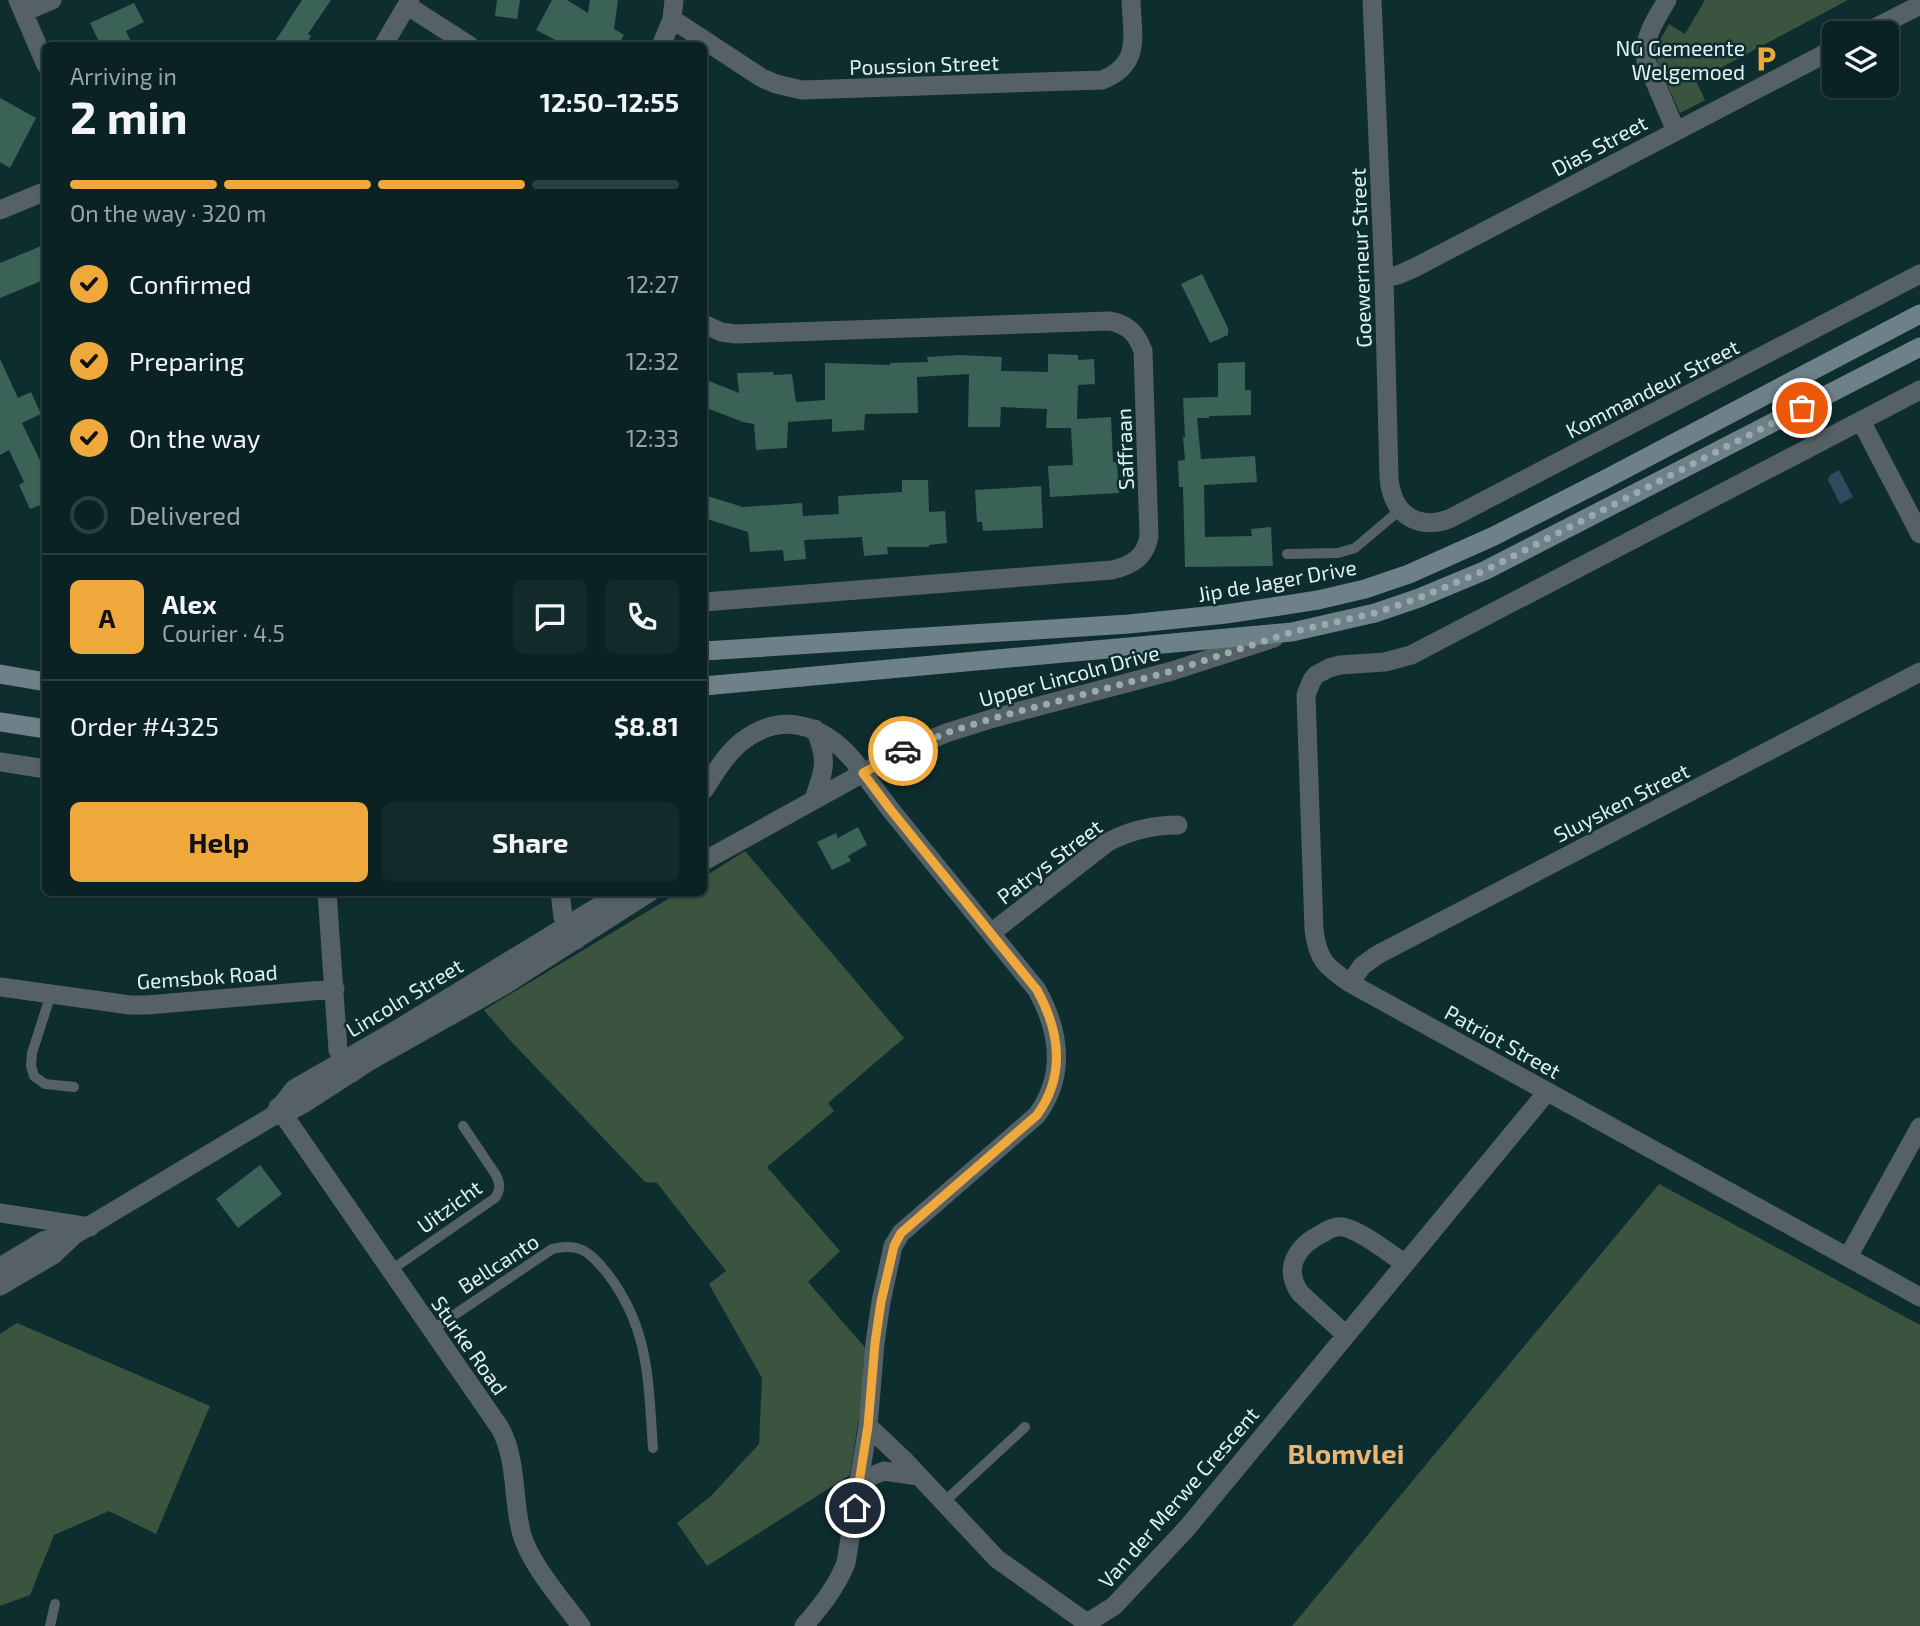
<!DOCTYPE html>
<html lang="en">
<head>
<meta charset="utf-8">
<style>
	body { margin:0; font-family:"Exo 2",sans-serif; background:#132a2b; color:#f1f3f6; height:100vh; display:flex; flex-direction:column; font-size:26px; white-space:nowrap }
	* { box-sizing:border-box; margin:0 }
	p { font-size:23px; color:#99a4a6 }
	.icon { flex:none; width:38px; height:38px; fill:none; stroke:currentColor; stroke-width:2; stroke-linecap:round; stroke-linejoin:round }
	.map { position:relative; flex:1; overflow:hidden }
	.sheet { position:absolute; left:42px; top:42px; width:665px; height:854px; display:flex; flex-direction:column; background:#0a2223; border-radius:10px; box-shadow:0 2px 5px #0004,0 0 0 2px #2a3f41 }
	.sheet>* { flex:none }
	.fabs { position:absolute; left:1822px; top:21px; display:grid; gap:14px }
	.fabs a { display:grid; place-items:center; width:77px; height:77px; border-radius:10px; background:#0a2223; box-shadow:0 2px 5px #0004,0 0 0 2px #2a3f41; font-size:35px }
	.pin { position:absolute; display:grid; place-items:center; width:60px; height:60px; color:#fff; margin:-30px; border:4px solid #fff; border-radius:50%; box-shadow:0 2px 7px #0007 }
	.courier { position:absolute; display:grid; place-items:center; width:70px; height:70px; margin:-35px; border:5px solid #eea83c; border-radius:50%; background:#fff; color:#222; box-shadow:0 2px 9px #0007 }
	.overview em { font-style:normal; font-weight:700 }
	.overview div { display:flex; flex-direction:column-reverse }
	.overview { display:flex; align-items:center; justify-content:space-between; height:119px; padding:0 28px }
	h1 { font-size:46px; font-weight:700; line-height:52px }
	.bar { display:grid; grid-template-columns:repeat(4,1fr); gap:10px 7px; align-content:center; height:84px; padding:0 28px }
	.bar i { height:9px; border-radius:5px; background:#2a3f41 }
	.bar .on { background:#eea83c }
	.bar p { grid-column:span 4 }
	.line { display:flex; align-items:center; gap:18px; padding:0 28px; border-top:2px solid #2a3f41 }
	.line div { flex:1 }
	.round { display:grid; place-items:center; flex:none; width:74px; height:74px; border-radius:10px; background:#132a2b }
	ol { padding:0 28px; list-style:none }
	li { display:flex; align-items:center; gap:21px; height:77px }
	li p { margin-inline-start:auto }
	li .icon { padding:7px; border-radius:50%; background:#eea83c; color:#111; stroke-width:4 }
	li:last-child { color:#99a4a6 }
	li i { width:38px; height:38px; border:4px solid #2a3f41; border-radius:50% }
	.button { display:flex; gap:14px; margin-top:auto; padding:14px 28px }
	.button a { flex:1; height:80px; border-radius:10px; background:#eea83c; color:#111; font-size:28px; font-weight:700; line-height:80px; text-align:center }
	.button a+a { background:#132a2b; color:#f1f3f6 }
	.map>svg:first-child { display:block }
</style>
</head>
<body>
<div class="map">
<svg width="1920" height="1626" viewBox="0 0 1920 1626">
	<rect width="100%" height="100%" fill="#0e2d2f"/>
	<path fill="#3b543f" d="M1705,0H1848L1696,81L1705,100L1680,113L1657,63V45L1669,24L1685,34Z
		M745,851L904,1038L828,1103L834,1111L767,1167L840,1251L808,1282L869,1352L850,1475L707,1566L677,1523L711,1496L759,1444L762,1378L709,1284L726,1271L657,1183L645,1182L508,1038L484,1010L678,893L704,892V877Z
		M1659,1184L1920,1325V1626H1292Z
		M17,1323L210,1406L156,1534L109,1511L54,1535L30,1595L0,1606V1334Z"/>
	<path fill="#32485f" d="M1839,470L1853,497L1840,504L1828,480L1830,475Z"/>
	<path fill="#3b6257" d="M302,0H331L308,34L311,36L305,46H272Z
		M497,0H520L517,19L495,16Z
		M552,0H567L588,13L590,0H618L614,29L624,35L618,46H567L536,30Z
		M134,3L144,22L126,31L133,46H101L90,23Z
		M0,98L36,118L10,168L0,162Z
		M46,244V279L0,298V263Z
		M1202,274L1228,328V335L1210,343L1181,284Z
		M1048,354L1078,355V360L1094,359L1095,384L1078,385L1077,419L1111,417L1113,462H1117L1119,493L1050,497L1048,466L1073,465L1071,428H1046L1047,409L1001,407L1000,427H968L969,374L917,377L918,413L865,414L864,430L832,432V419L788,422L787,448L756,450L754,424L743,422L704,407V379L739,393L737,373L773,372L774,375L792,374L796,402L825,400V363L890,365V363L928,362L927,357L960,355L1002,357L1001,371L1048,372Z
		M0,359L18,398L31,392L41,414L22,423L46,473V503L30,509L19,485L24,482L9,450L0,455Z
		M1245,362V390H1251V415L1209,416V418H1197L1201,459L1255,456L1257,482L1204,485L1205,537L1252,536L1251,529L1271,527L1273,566L1185,567L1183,487H1179L1178,461L1185,460L1183,437H1185L1183,398L1218,397V363Z
		M902,480H928L929,512L945,511L947,543L929,545V547H887L888,554L864,556L862,537L804,540L806,559L784,561L783,550L750,552L748,532L704,518V495L743,507L802,503L803,516L839,514L838,496L902,492Z
		M1041,486L1043,528L983,531L982,522H977L975,490Z
		M858,827L867,845L848,856L851,861L832,870L817,842L836,833L838,838Z
		M260,1165L282,1194L238,1228L216,1199Z"/>
	<g fill="none" stroke-linecap="round" stroke-linejoin="round">
		<path stroke="#556165" stroke-width="10" d="M1287,554L1338,553L1355,548L1400,510
			M51,994L32,1053L31,1066L34,1076L45,1084L74,1087
			M391,1270L495,1198C501,1189 500,1184 496,1175L463,1126
			M432,1330L552,1249C580,1242 591,1253 607,1273C650,1329 648,1381 653,1448
			M943,1503L1025,1427
			M50,1626L55,1604"/>
		<path stroke="#556165" stroke-width="19" d="M18,0L46,65
			M1372,0L1384,278L1389,478C1392,512 1415,531 1449,519L1920,274
			M1667,0C1655,21 1643,36 1646,61L1676,131
			M408,6L470,46
			M24,12L52,0
			M672,19L762,78L776,84L802,90L1102,80C1142,64 1132,36 1131,0
			M1865,33L1920,5
			M383,46L410,0
			M661,46L672,19L674,0
			M0,210L46,191
			M1384,278L1398,275L1414,268L1834,49
			M704,324L721,332L736,334L1109,321C1128,324 1137,334 1143,351L1149,536C1146,557 1131,566 1112,570L704,602
			M1920,390L1411,655L1385,662L1340,665L1329,668L1316,675L1312,680L1306,695L1314,929C1317,959 1326,967 1350,983L1920,1297
			M1861,421L1920,534
			M0,762L46,769
			M327,892L338,1050L352,1073
			M560,892L563,917L576,940
			M991,933L1108,842C1131,830 1152,825 1178,825
			M1350,983L1362,966L1377,955L1920,672
			M0,987L130,1005H147L335,989
			M278,1107L500,1428C518,1461 512,1500 522,1535C531,1565 562,1600 581,1626
			M0,1213L90,1227
			M1848,1257L1920,1127
			M1346,1335L1300,1293C1282,1267 1298,1245 1323,1233C1329,1229 1335,1226 1343,1227C1360,1230 1389,1253 1404,1263
			M868,1426L905,1461L997,1559L1087,1623
			M859,1481L884,1471L918,1476
			M804,1626C821,1606 836,1588 846,1563L868,1426L875,1343L881,1302L893,1246L901,1233L1037,1115C1066,1075 1060,1032 1037,990L890,809L863,773
			M1085,1626L1087,1623L1114,1606L1187,1528L1547,1092"/>
		<path stroke="#556165" stroke-width="19" d="M704,790C714,774 725,756 740,743C787,705 833,730 863,773
			M814,799C825,768 828,760 815,729
			M704,861L901,752L946,733L994,718L1172,671L1274,638
			M273,1116L294,1089L393,1032L622,892
			M0,1267L45,1240L74,1235
			M0,1286L53,1255L74,1235L273,1116L283,1115L303,1104L368,1062L503,986L650,892"/>
		<path stroke="#6e8088" stroke-width="19" d="M704,651L1129,624L1226,614L1273,607L1318,600L1365,589L1409,574L1494,536L1604,480L1920,314
			M0,674L46,682
			M704,686L1292,632L1375,613L1419,598L1486,570L1920,347
			M0,722L46,729"/>
	</g>
	<g fill="none" stroke-linecap="round" stroke-linejoin="round">
		<path stroke="#96acad" stroke-width="7" stroke-dasharray="0 12.6" d="M903,751L946,733L994,718L1172,671L1292,632L1375,613L1419,598L1486,570L1802,408"/>
		<path stroke="#eea83c" stroke-width="9" d="M855,1508L868,1426L875,1343L881,1302L894,1246L901,1233L1037,1115C1066,1075 1060,1032 1037,990L890,809L863,773L903,751"/>
	</g>
	<defs>
		<g id="parking-bare" transform="scale(2.1)"><path d="M-3.5-5.5H1a3.5 3.5 0 0 1 0 7H-1V5.5H-3.5ZM-1-3.4V-.6H.8a1.4 1.4 0 0 0 0-2.8Z" fill="#eea83c" stroke="#0e2d2f" stroke-width="2.5" paint-order="stroke"/></g>
	</defs>
	<g fill-rule="evenodd">
		<use href="#parking-bare" x="1766" y="59"/>
	</g>
	<g text-anchor="middle" dominant-baseline="central" stroke-width="5" stroke-linejoin="round" paint-order="stroke">
		<g font-size="21" fill="#dff1f1" stroke="#0e2d2f" text-anchor="end">
			<text x="1745" y="47">NG Gemeente<tspan x="1745" dy="24">Welgemoed</tspan></text>
		</g>
		<g font-size="21" fill="#dff1f1" stroke="#0e2d2f">
			<text transform="translate(924 64) rotate(-2)">Poussion Street</text>
			<text transform="translate(1599 145) rotate(-28)">Dias Street</text>
			<text transform="translate(1360 258) rotate(-92)">Goewerneur Street</text>
			<text transform="translate(1652 388) rotate(-27)">Kommandeur Street</text>
			<text transform="translate(1124 449) rotate(-92)">Saffraan</text>
			<text transform="translate(1277 580) rotate(-10)">Jip de Jager Drive</text>
			<text transform="translate(1069 675) rotate(-15)">Upper Lincoln Drive</text>
			<text transform="translate(1621 802) rotate(-27)">Sluysken Street</text>
			<text transform="translate(1049 861) rotate(-37)">Patrys Street</text>
			<text transform="translate(207 976) rotate(-4)">Gemsbok Road</text>
			<text transform="translate(404 997) rotate(-31)">Lincoln Street</text>
			<text transform="translate(1503 1041) rotate(29)">Patriot Street</text>
			<text transform="translate(449 1206) rotate(-36)">Uitzicht</text>
			<text transform="translate(498 1263) rotate(-33)">Bellcanto</text>
			<text transform="translate(470 1345) rotate(55)">Sturke Road</text>
			<text transform="translate(1178 1497) rotate(-49)">Van der Merwe Crescent</text>
		</g>
		<g font-size="28" font-weight="bold" fill="#e7b675" stroke="#0e2d2f">
			<text x="1346" y="1453">Blomvlei</text>
		</g>
	</g>
</svg>
<div class="fabs">
<a><svg class="icon" aria-label="layers" viewBox="0 0 24 24"><path d="M12 4l9 5-9 5-9-5zM3 14l9 5 9-5"/></svg></a>
</div>
<div class="pin" style="left:1802px;top:408px;background:#ea580c"><svg class="icon" aria-label="bag" viewBox="0 0 24 24"><path d="M5 8h14l-1 12H6zM9 8a3 3 0 0 1 6 0"/></svg></div>
<div class="pin" style="left:855px;top:1508px;background:#1f2937"><svg class="icon" aria-label="home" viewBox="0 0 24 24"><path d="M3 11l9-7 9 7M6 9v11h12V9"/></svg></div>
<div class="courier" style="left:903px;top:751px"><svg class="icon" aria-label="car" viewBox="0 0 24 24"><path d="M5 17H2v-5l4-1 3-4h7l3 4 3 1v5h-3M9 17h6M6 11h13"/><circle cx="7" cy="17" r="2"/><circle cx="17" cy="17" r="2"/></svg></div>
<section class="sheet">
<div class="overview"><div><h1>2 min</h1><p>Arriving in</p></div><em>12:50–12:55</em></div>
<div class="bar"><i class="on"></i><i class="on"></i><i class="on"></i><i></i><p>On the way · 320 m</p></div>
<ol>
<li><svg class="icon" aria-label="check" viewBox="0 0 24 24"><path d="M5 12l5 5 9-10"/></svg>Confirmed<p>12:27</p></li>
<li><svg class="icon" aria-label="check" viewBox="0 0 24 24"><path d="M5 12l5 5 9-10"/></svg>Preparing<p>12:32</p></li>
<li><svg class="icon" aria-label="check" viewBox="0 0 24 24"><path d="M5 12l5 5 9-10"/></svg>On the way<p>12:33</p></li>
<li><i></i>Delivered</li>
</ol>
<div class="line" style="height:126px"><b class="round" style="background:#eea83c;color:#111">A</b><div><b>Alex</b><p>Courier · 4.5</p></div><a class="round"><svg class="icon" aria-label="chat" viewBox="0 0 24 24"><path d="M4 5h16v11H9l-5 4z"/></svg></a><a class="round"><svg class="icon" aria-label="phone" viewBox="0 0 24 24"><path d="M5 4h4l2 5-3 2q2 4 5 5l2-3 5 2v4C11 20 4 13 5 4z"/></svg></a></div>
<div class="line" style="height:91px"><div>Order #4325</div><b>$8.81</b></div>
<div class="button"><a>Help</a><a>Share</a></div>
</section>
</div>
</body>
</html>
